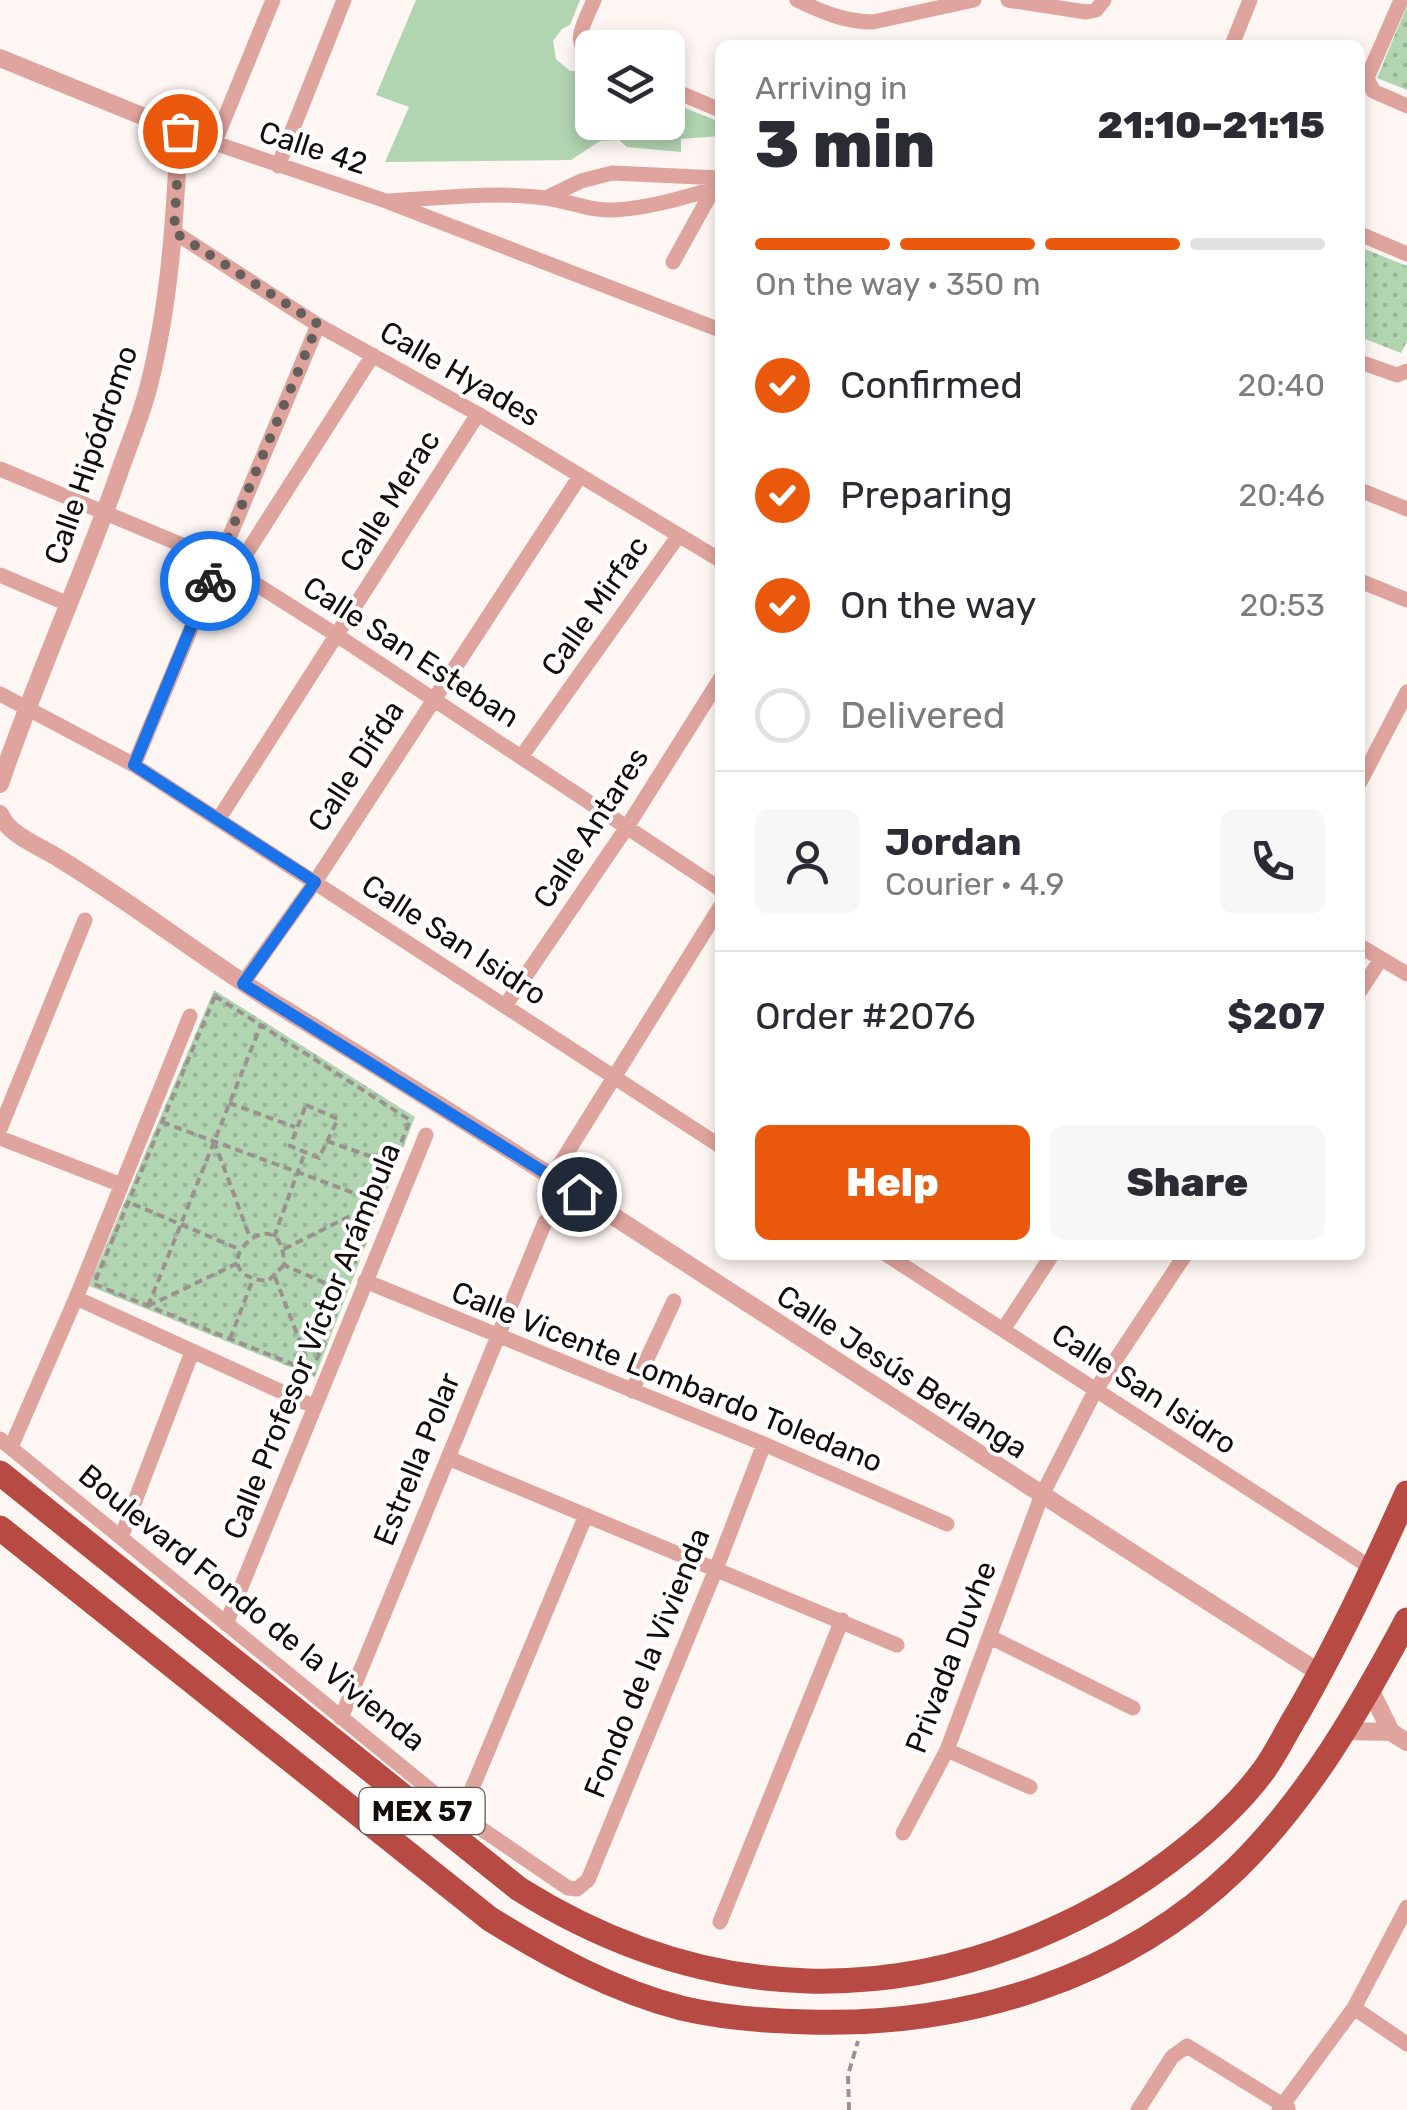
<!DOCTYPE html>
<html lang="en">
<head>
<meta charset="utf-8">
<style>
	body { margin:0; font-family:Rubik,sans-serif; background:#f7f7f7; color:#2b2b33; height:100vh; display:flex; flex-direction:column; font-size:38px; white-space:nowrap }
	* { box-sizing:border-box; margin:0 }
	p { font-size:32px; color:#7c7c81 }
	.icon { flex:none; width:55px; height:55px; fill:none; stroke:currentColor; stroke-width:2; stroke-linecap:round; stroke-linejoin:round }
	.map { position:relative; flex:1; overflow:hidden }
	.sheet { position:absolute; left:715px; top:40px; width:650px; height:1220px; display:flex; flex-direction:column; background:#fff; border-radius:15px; box-shadow:0 5px 15px #0003 }
	.sheet>* { flex:none }
	.buttons { position:absolute; left:575px; top:30px; display:grid; gap:20px }
	.buttons a { display:grid; place-items:center; width:110px; height:110px; border-radius:15px; background:#fff; box-shadow:0 5px 15px #0003; font-size:50px }
	.pin { position:absolute; display:grid; place-items:center; width:85px; height:85px; color:#fff; margin:-42px; border:5px solid #fff; border-radius:50%; box-shadow:0 2px 10px #0007 }
	.courier { position:absolute; display:grid; place-items:center; width:100px; height:100px; margin:-50px; border:8px solid #1a73e8; border-radius:50%; background:#fff; color:#222; box-shadow:0 2px 12px #0007 }
	.summary em { font-style:normal; font-weight:800 }
	.summary div { display:flex; flex-direction:column-reverse }
	.summary { display:flex; align-items:center; justify-content:space-between; height:170px; padding:0 40px }
	h1 { font-size:65px; font-weight:800; line-height:75px }
	.bar { display:grid; grid-template-columns:repeat(4,1fr); gap:15px 10px; align-content:center; height:120px; padding:0 40px }
	.bar i { height:12px; border-radius:8px; background:#e1e1e2 }
	.bar .current { background:#ea580c }
	.bar p { grid-column:span 4 }
	.line { display:flex; align-items:center; gap:25px; padding:0 40px; border-top:2px solid #e1e1e2 }
	.line div { flex:1 }
	.round { display:grid; place-items:center; flex:none; width:105px; height:105px; border-radius:15px; background:#f7f7f7 }
	ol { padding:0 40px; list-style:none }
	li { display:flex; align-items:center; gap:30px; height:110px }
	li p { margin-inline-start:auto }
	li .icon { padding:10px; border-radius:50%; background:#ea580c; color:#fff; stroke-width:4 }
	li:last-child { color:#7c7c81 }
	li i { width:55px; height:55px; border:5px solid #e1e1e2; border-radius:50% }
	.button { display:flex; gap:20px; margin-top:auto; padding:20px 40px }
	.button a { flex:1; height:115px; border-radius:15px; background:#ea580c; color:#fff; font-size:40px; font-weight:800; line-height:115px; text-align:center }
	.button a+a { background:#f7f7f7; color:#2b2b33 }
	.map>svg:first-child { display:block }
</style>
</head>
<body>
<div class="map">
<svg width="1407" height="2110" viewBox="0 0 1407 2110">
	<defs>
		<pattern id="park-dots" width="8" height="8" patternUnits="userSpaceOnUse" patternTransform="scale(2.5)"><rect width="8" height="8" fill="#b1d4b1"/><path d="M2 2h.1M6 6h.1" fill="none" stroke="#97b597" stroke-width="1.8" stroke-linecap="round"/></pattern>
	</defs>
	<rect width="100%" height="100%" fill="#fef6f3"/>
	<path fill="#b1d4b1" d="M416,0H580L570,25L562,29L553,41L556,59L570,71H592V122H668V101L720,122V136L681,139V152L627,147L619,140L600,141L571,160L385,162L409,107L376,95Z"/>
	<path fill="url(#park-dots)" d="M1407,6V90L1377,78Z
		M1360,247L1407,266V341L1401,353L1360,337Z
		M214,990L415,1117L315,1377L89,1286Z"/>
	<g fill="none" stroke-linecap="round" stroke-linejoin="round">
		<path stroke="#99928f" stroke-width="4" stroke-dasharray="8 5" stroke-linecap="butt" d="M215,996L410,1120L312,1372L94,1284Z
			M229,1103L295,1127
			M306,1105L338,1119L319,1158L290,1146Z
			M162,1122L378,1202
			M214,1141L249,1235
			M327,1141L392,1164
			M133,1204L239,1249
			M274,1237L305,1152
			M284,1249L378,1202
			M284,1265L268,1281C191,1275 284,1189 284,1265L343,1291
			M275,1277L311,1370
			M148,1306L261,1025
			M148,1306L238,1263
			M230,1339L253,1279
			M849,2110L848,2075L858,2041"/>
		<path stroke="#dfa49e" stroke-width="15" d="M797,0C822,12 845,22 873,22L974,0
			M1008,0L1086,12L1096,10L1104,0
			M1401,0L1367,78L1373,91L1407,106
			M1232,45L1250,0
			M592,56C569,43 586,20 594,0
			M668,88L720,110
			M179,131L386,201L720,330
			M214,144L273,0
			M278,166L344,0
			M546,198L581,181L612,173L720,178
			M390,201C440,198 495,191 545,198C570,201 588,211 614,210C650,208 685,197 720,187
			M174,232L318,325L478,414L720,560
			M1360,234L1407,254
			M673,262L715,186
			M1360,362L1397,375L1407,371
			M0,469L218,560L338,636L720,889
			M1360,490L1407,509
			M235,571L373,355
			M0,575L68,604
			M1360,581L1407,600
			M0,694L134,765L720,1146
			M521,757L679,535
			M134,765L318,325
			M1360,782L1407,692
			M218,820L478,414
			M1360,946L1407,974
			M243,983L315,882L580,476
			M1360,991L1381,959
			M505,1006L627,827L720,679
			M0,1129L85,920
			M0,1138L119,1184
			M552,1177L720,907
			M887,1255L1373,1569
			M365,1281L764,1444L947,1524
			M76,1298L315,1407
			M1003,1330L1052,1255
			M632,1391L674,1301
			M0,1439L461,1815L568,1888L577,1889L588,1880L716,1569L764,1444
			M11,1447L76,1298L190,1016
			M448,1458L897,1645
			M122,1535L192,1352
			M226,1624L426,1135
			M990,1637L1133,1708
			M341,1718L545,1222
			M947,1750L1030,1787
			M461,1815L586,1515
			M903,1833L947,1750L1041,1497L1095,1391L1185,1255
			M720,1922L842,1620
			M1354,2008L1407,2044
			M1138,2110L1172,2057L1187,2046L1288,2108
			M1279,2110L1354,2008L1407,1907"/>
		<path stroke="#dfa49e" stroke-width="18" d="M0,58L179,131C175,218 170,304 148,389C140,419 128,447 118,476C81,580 35,680 0,784
			M0,814C8,834 37,845 55,856C135,904 207,962 286,1010C635,1224 974,1454 1320,1673
			M1370,1689L1391,1732L1407,1742
			M1344,1731L1391,1732"/>
		<path stroke="#b84a44" stroke-width="25" d="M0,1473L519,1889C706,2006 908,2012 1102,1905C1158,1874 1226,1822 1264,1770C1277,1752 1287,1730 1299,1711C1339,1641 1374,1567 1407,1493
			M0,1528L490,1919C550,1956 612,1990 681,2008C723,2018 766,2021 808,2022C964,2027 1123,1979 1237,1868C1309,1797 1360,1708 1407,1620"/>
	</g>
	<g fill="none" stroke-linecap="round" stroke-linejoin="round">
		<path stroke="#655f5c" stroke-width="10" stroke-dasharray="0 18" d="M180,131L174,232L318,324L210,581"/>
		<path stroke="#1a73e8" stroke-width="12" d="M210,581L134,765L315,882L243,984L579,1194"/>
	</g>
	<g text-anchor="middle" dominant-baseline="central" stroke-width="8" stroke-linejoin="round" paint-order="stroke">
		<rect fill="#fff" stroke="#5a5654" stroke-width="2.5" x="359.5" y="1788" width="125" height="46" rx="8"/>
		<g font-size="28" font-weight="bold" fill="#130d0a">
			<text x="422" y="1811">MEX 57</text>
		</g>
		<g font-size="30" fill="#130d0a" stroke="#fff">
			<text transform="translate(313 148) rotate(18)">Calle 42</text>
			<text transform="translate(460 374) rotate(30)">Calle Hyades</text>
			<text transform="translate(91 455) rotate(-71)">Calle Hipódromo</text>
			<text transform="translate(390 501) rotate(-58)">Calle Merac</text>
			<text transform="translate(595 606) rotate(-55)">Calle Mirfac</text>
			<text transform="translate(411 652) rotate(33)">Calle San Esteban</text>
			<text transform="translate(356 766) rotate(-57)">Calle Difda</text>
			<text transform="translate(591 828) rotate(-57)">Calle Antares</text>
			<text transform="translate(454 940) rotate(33)">Calle San Isidro</text>
			<text transform="translate(312 1341) rotate(-68)">Calle Profesor Víctor Arámbula</text>
			<text transform="translate(902 1372) rotate(33)">Calle Jesús Berlanga</text>
			<text transform="translate(667 1377) rotate(22)">Calle Vicente Lombardo Toledano</text>
			<text transform="translate(1144 1389) rotate(33)">Calle San Isidro</text>
			<text transform="translate(417 1459) rotate(-68)">Estrella Polar</text>
			<text transform="translate(252 1608) rotate(39)">Boulevard Fondo de la Vivienda</text>
			<text transform="translate(951 1657) rotate(-69)">Privada Duvhe</text>
			<text transform="translate(647 1663) rotate(-68)">Fondo de la Vivienda</text>
		</g>
	</g>
</svg>
<div class="buttons">
<a><svg class="icon" aria-label="layers" viewBox="0 0 24 24"><path d="M12 4l9 5-9 5-9-5zM3 14l9 5 9-5"/></svg></a>
</div>
<div class="pin" style="left:180px;top:131px;background:#ea580c"><svg class="icon" aria-label="bag" viewBox="0 0 24 24"><path d="M5 8h14l-1 12H6zM9 8a3 3 0 0 1 6 0"/></svg></div>
<div class="pin" style="left:579px;top:1194px;background:#1f2937"><svg class="icon" aria-label="home" viewBox="0 0 24 24"><path d="M3 11l9-7 9 7M6 9v11h12V9"/></svg></div>
<div class="courier" style="left:210px;top:581px"><svg class="icon" aria-label="bike" viewBox="0 0 24 24"><circle cx="6" cy="16" r="4"/><circle cx="18" cy="16" r="4"/><path d="M6 16l4-8h5l3 8M10 8l3 8H6M13 5h3"/></svg></div>
<section class="sheet">
<div class="summary"><div><h1>3 min</h1><p>Arriving in</p></div><em>21:10–21:15</em></div>
<div class="bar"><i class="current"></i><i class="current"></i><i class="current"></i><i></i><p>On the way · 350 m</p></div>
<ol>
<li><svg class="icon" aria-label="check" viewBox="0 0 24 24"><path d="M5 12l5 5 9-10"/></svg>Confirmed<p>20:40</p></li>
<li><svg class="icon" aria-label="check" viewBox="0 0 24 24"><path d="M5 12l5 5 9-10"/></svg>Preparing<p>20:46</p></li>
<li><svg class="icon" aria-label="check" viewBox="0 0 24 24"><path d="M5 12l5 5 9-10"/></svg>On the way<p>20:53</p></li>
<li><i></i>Delivered</li>
</ol>
<div class="line" style="height:180px"><a class="round"><svg class="icon" aria-label="person" viewBox="0 0 24 24"><circle cx="12" cy="8" r="4"/><path d="M4 21q1-7 8-7t8 7"/></svg></a><div><b>Jordan</b><p>Courier · 4.9</p></div><a class="round"><svg class="icon" aria-label="phone" viewBox="0 0 24 24"><path d="M5 4h4l2 5-3 2q2 4 5 5l2-3 5 2v4C11 20 4 13 5 4z"/></svg></a></div>
<div class="line" style="height:130px"><div>Order #2076</div><b>$207</b></div>
<div class="button"><a>Help</a><a>Share</a></div>
</section>
</div>
</body>
</html>
